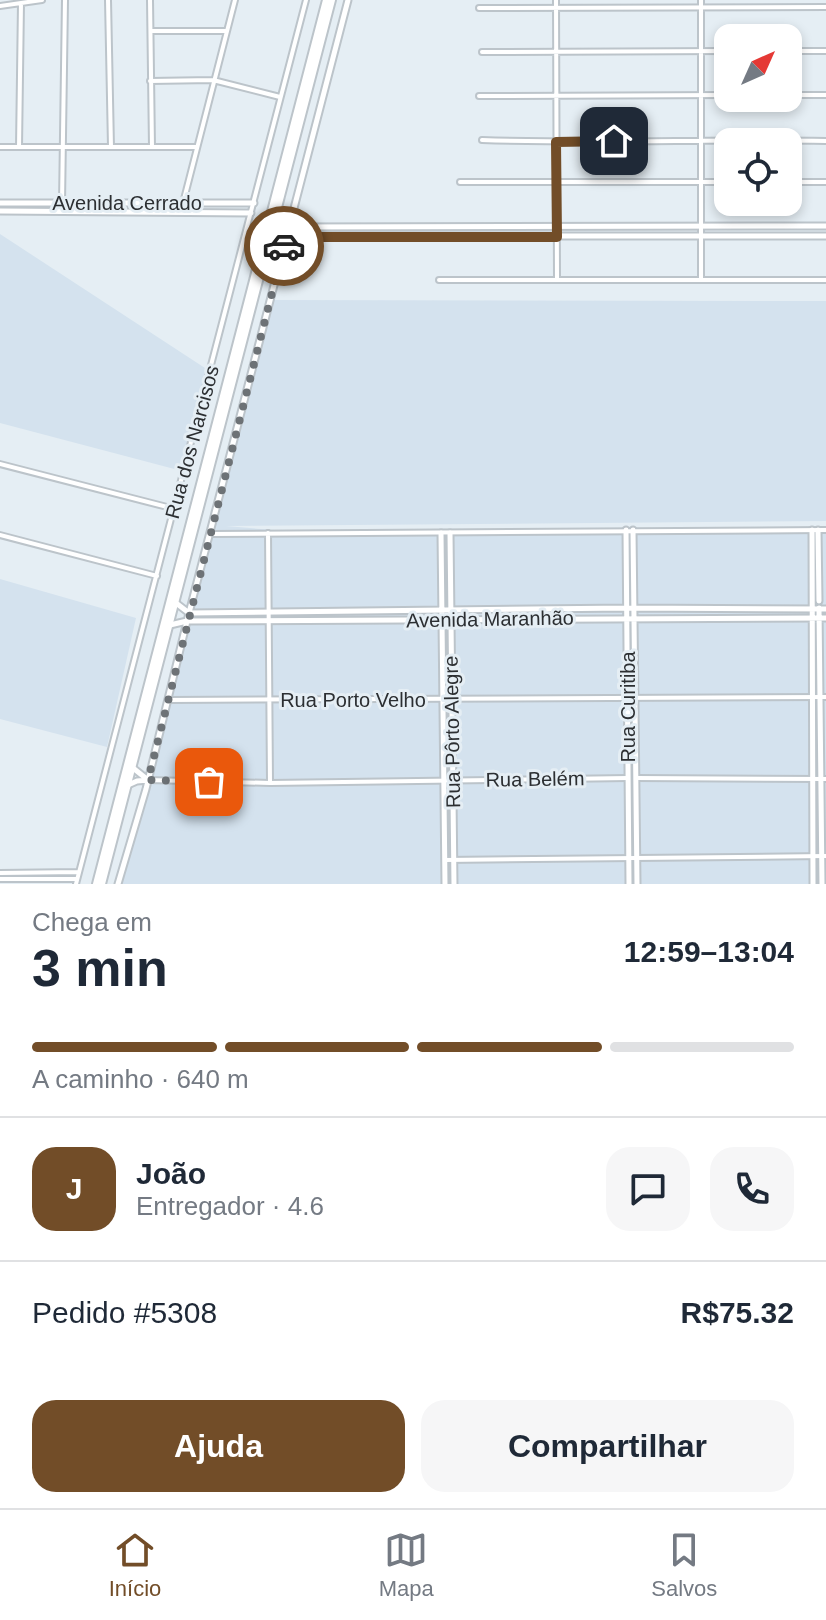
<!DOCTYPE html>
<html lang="pt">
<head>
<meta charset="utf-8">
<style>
	body { margin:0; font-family:Arial,sans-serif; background:#f6f6f7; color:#1f2937; height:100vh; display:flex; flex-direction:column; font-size:30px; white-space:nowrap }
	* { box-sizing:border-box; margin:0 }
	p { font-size:26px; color:#747a83 }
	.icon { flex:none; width:44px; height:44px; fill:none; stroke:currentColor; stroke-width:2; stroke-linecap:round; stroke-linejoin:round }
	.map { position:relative; height:884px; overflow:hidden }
	.side { display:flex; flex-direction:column; background:#fff; flex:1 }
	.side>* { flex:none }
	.needle { width:52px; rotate:45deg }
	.fabs { position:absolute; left:714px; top:24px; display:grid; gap:16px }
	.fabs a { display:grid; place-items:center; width:88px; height:88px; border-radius:16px; background:#fff; box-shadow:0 4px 12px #0003; font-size:40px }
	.pin { position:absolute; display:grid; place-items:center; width:68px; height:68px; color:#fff; margin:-34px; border-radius:16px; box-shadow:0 4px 12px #0006 }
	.courier { position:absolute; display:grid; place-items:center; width:80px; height:80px; margin:-40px; border:6px solid #724d28; border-radius:50%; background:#fff; color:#222; box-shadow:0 2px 10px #0007 }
	.head em { font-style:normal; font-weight:800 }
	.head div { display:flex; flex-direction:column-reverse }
	.head { display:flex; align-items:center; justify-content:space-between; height:136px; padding:0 32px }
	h1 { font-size:52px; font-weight:800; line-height:60px }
	.bar { display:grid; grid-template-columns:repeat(4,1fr); gap:12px 8px; align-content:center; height:96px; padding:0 32px }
	.bar i { height:10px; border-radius:6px; background:#e0e1e3 }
	.bar .on { background:#724d28 }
	.bar p { grid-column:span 4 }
	.line { display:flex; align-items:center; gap:20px; padding:0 32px; border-top:2px solid #e0e1e3 }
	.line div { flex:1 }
	.round { display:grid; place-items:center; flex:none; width:84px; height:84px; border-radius:24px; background:#f6f6f7 }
	.cta { display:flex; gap:16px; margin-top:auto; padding:16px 32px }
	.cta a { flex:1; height:92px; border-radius:24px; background:#724d28; color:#fff; font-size:32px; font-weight:800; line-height:92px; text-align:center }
	.cta a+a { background:#f6f6f7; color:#1f2937 }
	.tab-bar { display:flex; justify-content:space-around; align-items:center; height:112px; border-top:2px solid #e0e1e3; background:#fff; font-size:22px; color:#747a83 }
	.tab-bar a { display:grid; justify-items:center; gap:4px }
	.tab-bar .on { color:#724d28 }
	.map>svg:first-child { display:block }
</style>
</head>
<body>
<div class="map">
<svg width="826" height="884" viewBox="0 0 826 884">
	<rect width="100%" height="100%" fill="#e5eef4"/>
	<path fill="#d4e2ee" d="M0,234L208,370L182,471L0,423Z
		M271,300L826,301V521L226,526L273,530L528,535L826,532V884H122Z
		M0,579L136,618L107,747L0,719Z"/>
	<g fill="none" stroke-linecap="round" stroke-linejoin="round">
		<g stroke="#bcc4ca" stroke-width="8">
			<path id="street" d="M108,0L111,147
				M150,0L152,147
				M556,0L557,280
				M701,0V280
				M0,6L42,0
				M479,8L826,7
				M151,31H225
				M788,51H826
				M482,52L728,51
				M150,81L213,80L280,97
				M788,95H826
				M479,96L728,95
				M482,140C597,144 711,139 826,141
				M0,147H196
				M19,147L21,3
				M460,182H728
				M788,182H826
				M62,203L65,0
				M183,203L235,0
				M439,280H826
				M0,464L175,509
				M268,533L270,782
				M211,534L826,530
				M0,535L157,576
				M169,700L826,697
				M636,778L826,779
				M148,780L270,783L628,778
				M445,860L826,856
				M0,873L79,872
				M0,879H77
				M76,884L306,0"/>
		</g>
		<g stroke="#bcc4ca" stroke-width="9">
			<path id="secondary" d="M0,203H254
				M0,211L251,213
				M275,218L280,225L289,227L826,226
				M270,242L283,236H826
				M626,530L629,884
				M633,530L637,884
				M812,530L813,884
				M818,530L819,601
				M441,533L445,884
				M450,533L454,884
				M176,603L189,613
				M819,608L822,884
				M189,613L627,608L826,609
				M170,625L187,621L826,618
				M133,768L148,780
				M128,785L137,781L148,780
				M118,884L146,789L189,613L348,0"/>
		</g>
		<g stroke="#bcc4ca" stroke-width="10">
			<path id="primary" d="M96,884L326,0
				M102,884L332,0"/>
		</g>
		<use href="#street" stroke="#fff" stroke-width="4"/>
		<use href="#secondary" stroke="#fff" stroke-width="5"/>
		<use href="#primary" stroke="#fff" stroke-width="6"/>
	</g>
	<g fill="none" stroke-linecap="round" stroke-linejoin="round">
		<path stroke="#6d7276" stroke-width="8" stroke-dasharray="0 14.4" d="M209,782L148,780L284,246"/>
		<path stroke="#724d28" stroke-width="10" d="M284,246L287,237H557L556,142L614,141"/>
	</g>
	<g text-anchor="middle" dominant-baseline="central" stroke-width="6" stroke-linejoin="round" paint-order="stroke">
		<g font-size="20" fill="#2c2f32" stroke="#e5eef4">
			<text x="127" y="203">Avenida Cerrado</text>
			<text transform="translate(192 442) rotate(-75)">Rua dos Narcisos</text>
			<text transform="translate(490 619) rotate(-1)">Avenida Maranhão</text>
			<text x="353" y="700">Rua Porto Velho</text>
			<text transform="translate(628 707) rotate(-90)">Rua Curitiba</text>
			<text transform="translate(452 732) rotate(-91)">Rua Pôrto Alegre</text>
			<text transform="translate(535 779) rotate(-1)">Rua Belém</text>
		</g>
	</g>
</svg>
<div class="fabs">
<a><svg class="needle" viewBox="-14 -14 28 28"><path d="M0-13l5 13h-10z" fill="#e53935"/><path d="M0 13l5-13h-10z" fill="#747a83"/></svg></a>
<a><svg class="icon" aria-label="locate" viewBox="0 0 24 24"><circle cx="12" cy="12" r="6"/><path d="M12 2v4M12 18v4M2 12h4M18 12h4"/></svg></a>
</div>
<div class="pin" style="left:209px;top:782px;background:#ea580c"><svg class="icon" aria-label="bag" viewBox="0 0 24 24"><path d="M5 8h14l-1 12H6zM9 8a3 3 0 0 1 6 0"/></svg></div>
<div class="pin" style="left:614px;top:141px;background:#1f2937"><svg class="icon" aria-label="home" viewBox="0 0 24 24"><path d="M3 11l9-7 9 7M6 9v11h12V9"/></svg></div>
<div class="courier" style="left:284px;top:246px"><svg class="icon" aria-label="car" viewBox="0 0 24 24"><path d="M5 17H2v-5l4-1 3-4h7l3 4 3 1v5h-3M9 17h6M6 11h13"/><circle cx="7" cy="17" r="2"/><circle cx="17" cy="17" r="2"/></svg></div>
</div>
<section class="side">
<div class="head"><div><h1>3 min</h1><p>Chega em</p></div><em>12:59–13:04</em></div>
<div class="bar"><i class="on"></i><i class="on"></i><i class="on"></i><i></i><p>A caminho · 640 m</p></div>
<div class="line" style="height:144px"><b class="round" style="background:#724d28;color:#fff">J</b><div><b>João</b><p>Entregador · 4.6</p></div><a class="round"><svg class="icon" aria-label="chat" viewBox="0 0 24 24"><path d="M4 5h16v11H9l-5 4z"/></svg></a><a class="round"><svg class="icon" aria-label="phone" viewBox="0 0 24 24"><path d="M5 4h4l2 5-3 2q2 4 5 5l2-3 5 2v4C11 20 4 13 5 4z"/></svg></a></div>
<div class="line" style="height:104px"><div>Pedido #5308</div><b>R$75.32</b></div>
<div class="cta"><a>Ajuda</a><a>Compartilhar</a></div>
</section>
<nav class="tab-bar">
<a class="on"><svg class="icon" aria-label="home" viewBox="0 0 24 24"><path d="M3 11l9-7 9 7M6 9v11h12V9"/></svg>Início</a>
<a><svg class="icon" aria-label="map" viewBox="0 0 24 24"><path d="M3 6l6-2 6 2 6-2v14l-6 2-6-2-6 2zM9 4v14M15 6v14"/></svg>Mapa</a>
<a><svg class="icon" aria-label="saved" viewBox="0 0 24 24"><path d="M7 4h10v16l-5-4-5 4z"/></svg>Salvos</a>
</nav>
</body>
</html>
